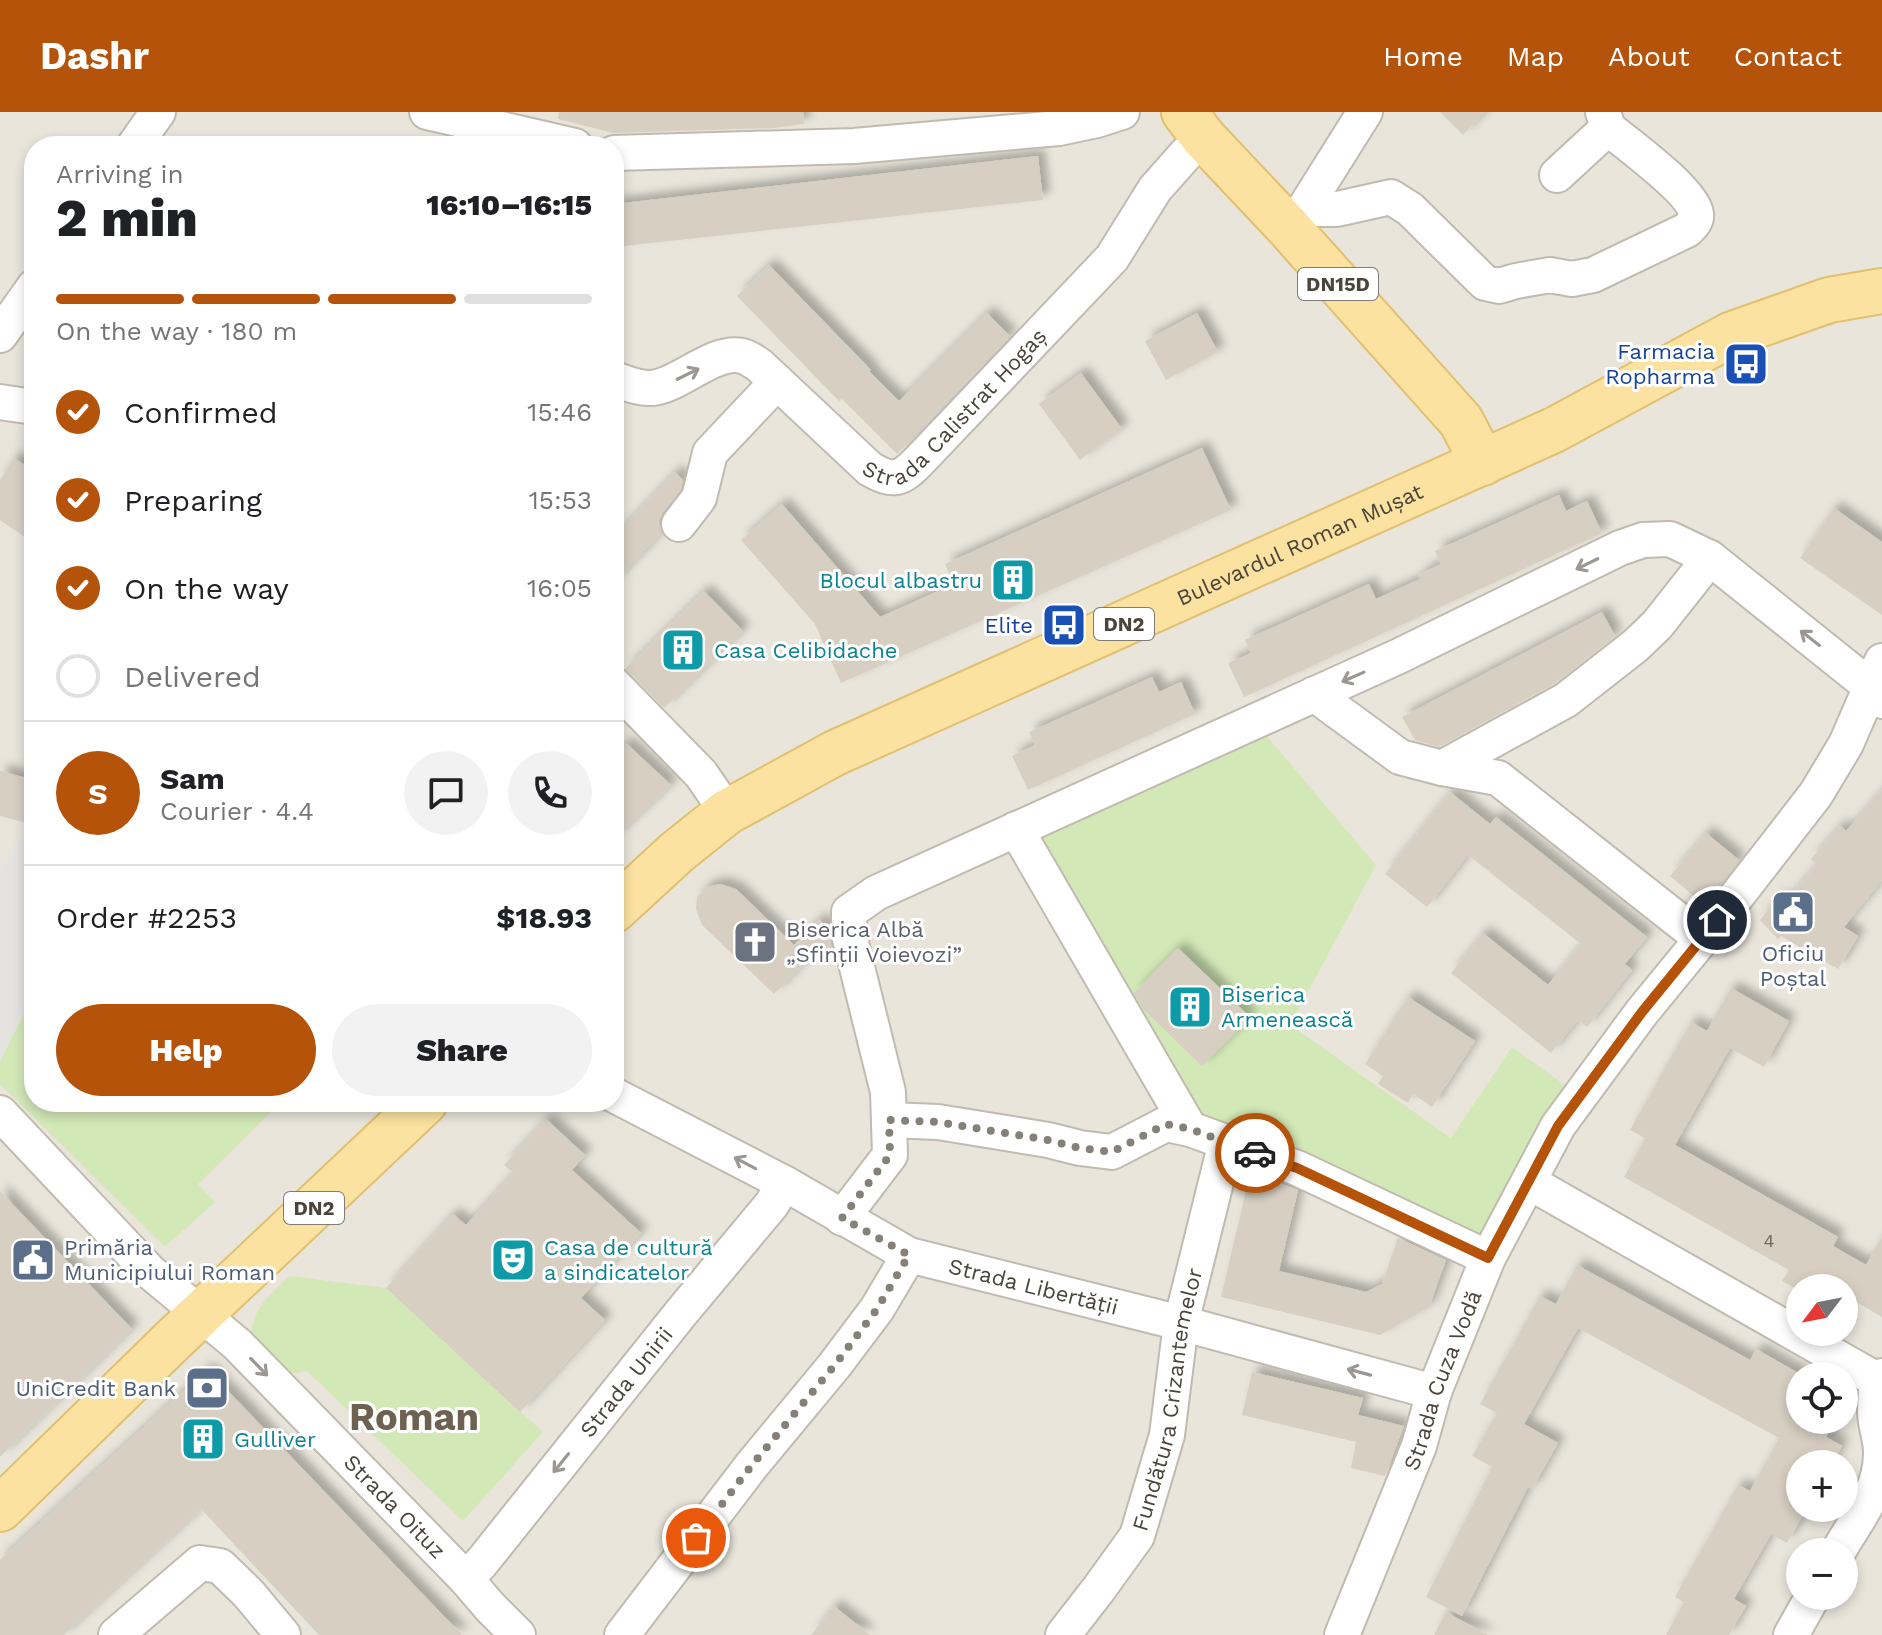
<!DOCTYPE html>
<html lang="en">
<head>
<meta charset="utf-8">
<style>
	body { margin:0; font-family:"Work Sans",sans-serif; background:#f2f2f2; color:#202124; height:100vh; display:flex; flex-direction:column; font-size:30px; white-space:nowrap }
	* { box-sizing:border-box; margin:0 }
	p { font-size:26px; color:#757577 }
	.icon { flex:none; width:44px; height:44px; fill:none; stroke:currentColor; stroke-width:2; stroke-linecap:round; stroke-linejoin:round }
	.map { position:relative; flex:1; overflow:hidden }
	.drawer { position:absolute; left:24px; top:24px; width:600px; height:976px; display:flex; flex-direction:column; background:#fff; border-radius:32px; box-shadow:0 4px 12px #0003 }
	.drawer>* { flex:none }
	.needle { width:52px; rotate:238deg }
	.buttons { position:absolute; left:1786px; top:1162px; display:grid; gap:16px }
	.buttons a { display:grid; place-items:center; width:72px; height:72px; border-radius:50%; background:#fff; box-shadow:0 4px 12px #0003; font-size:40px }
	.pin { position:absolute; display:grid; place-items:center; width:68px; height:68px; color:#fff; margin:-34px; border:4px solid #fff; border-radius:50%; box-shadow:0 2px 8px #0007 }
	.courier { position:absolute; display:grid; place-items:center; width:80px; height:80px; margin:-40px; border:6px solid #b45309; border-radius:50%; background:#fff; color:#222; box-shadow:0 2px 10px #0007 }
	.head em { font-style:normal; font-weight:800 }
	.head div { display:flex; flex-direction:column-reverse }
	.head { display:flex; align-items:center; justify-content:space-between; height:136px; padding:0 32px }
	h1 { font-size:52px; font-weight:800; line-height:60px }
	.bar { display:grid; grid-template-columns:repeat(4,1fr); gap:12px 8px; align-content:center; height:96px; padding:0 32px }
	.bar i { height:10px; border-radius:6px; background:#e0e0e0 }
	.bar .selected { background:#b45309 }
	.bar p { grid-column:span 4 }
	.line { display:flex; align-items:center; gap:20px; padding:0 32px; border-top:2px solid #e0e0e0 }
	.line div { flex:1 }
	.round { display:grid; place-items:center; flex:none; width:84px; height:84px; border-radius:42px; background:#f2f2f2 }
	ol { padding:0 32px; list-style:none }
	li { display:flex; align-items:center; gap:24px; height:88px }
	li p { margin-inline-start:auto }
	li .icon { padding:8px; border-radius:50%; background:#b45309; color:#fff; stroke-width:4 }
	li:last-child { color:#757577 }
	li i { width:44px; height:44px; border:4px solid #e0e0e0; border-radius:50% }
	.button { display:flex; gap:16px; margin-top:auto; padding:16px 32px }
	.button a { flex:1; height:92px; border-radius:48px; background:#b45309; color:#fff; font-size:32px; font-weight:800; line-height:92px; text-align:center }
	.button a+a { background:#f2f2f2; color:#202124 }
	header { display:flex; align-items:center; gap:48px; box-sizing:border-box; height:112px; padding:0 40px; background:#b45309; color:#fff }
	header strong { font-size:38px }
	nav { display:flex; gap:44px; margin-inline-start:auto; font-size:28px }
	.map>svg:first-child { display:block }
</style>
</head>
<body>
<header>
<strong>Dashr</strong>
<nav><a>Home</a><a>Map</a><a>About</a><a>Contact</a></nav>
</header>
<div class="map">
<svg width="1882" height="1523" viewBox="0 0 1882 1523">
	<defs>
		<filter id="shadow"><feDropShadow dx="7" dy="-7" stdDeviation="4" flood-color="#0004"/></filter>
	</defs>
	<rect width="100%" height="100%" fill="#f6f3ec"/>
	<path fill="#e9e5db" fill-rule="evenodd" d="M0,0H1882V1523H0ZM34,34H614V990H34ZM1800,1176H1844V1220H1800ZM1800,1264H1844V1308H1800ZM1800,1352H1844V1396H1800ZM1800,1440H1844V1484H1800Z"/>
	<path fill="#d2e8b7" d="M1254,609L1376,753L1290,913L1451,1026L1512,935L1580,984L1488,1146L1190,1017L1016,717Z
		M34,881V990H281L198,1072L215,1090L165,1135L0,972V949Z
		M289,1164L386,1176L543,1320L463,1409L307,1259L284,1263L250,1227C255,1192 266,1188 289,1164Z"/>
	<path fill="#e5e3e0" d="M16,726L34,731V881L0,949V759Z"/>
	<path fill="#d7cfc2" filter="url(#shadow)" d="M559,0H803L804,12L774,16L613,21L558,7Z
		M1440,0H1485L1463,23Z
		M1038,44L1043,88L614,135V92Z
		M769,153L871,258L869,259L899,289L987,201L1010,224L897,342L842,287L839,289L737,184Z
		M1197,201L1218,240L1166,268L1145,229Z
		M1081,261L1122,317L1080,348L1039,292Z
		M1202,336L1231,398L841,571L815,512L741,428L782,392L880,505L954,472L945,452Z
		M14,346L34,359V412L25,425L0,408V368Z
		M675,360L683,368L681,377L663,400L659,409L661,421L614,471V425Z
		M1559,383L1566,399L1587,389L1602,421L1244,585L1228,551L1251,541L1245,528L1369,472L1376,487L1420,467L1418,463L1441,452L1435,439Z
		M1834,396L1882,430V503L1800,446Z
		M704,479L743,519L664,596L625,557Z
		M1602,500L1615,524L1555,571L1439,635L1415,628L1402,605Z
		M1152,565L1159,580L1181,570L1195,602L1028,678L1012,644L1035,633L1029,620Z
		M626,631L671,673L614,727V643Z
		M0,659L34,668V713L0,704Z
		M1882,678V768L1844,815L1858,824L1838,857L1781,824L1778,827L1760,808L1779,785L1785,790L1817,752L1811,747L1840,714L1846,719Z
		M1450,680L1490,712L1496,705L1647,825L1625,852L1632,858L1587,915L1578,908L1551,941L1451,861L1483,821L1548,873L1581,832L1468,743L1427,795L1385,762Z
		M1706,721L1739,748L1702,791L1670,764Z
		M720,772L736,777L794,833L819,807L829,817L831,835L819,848L813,842L774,882L702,813L696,797L697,785L707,775Z
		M1178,836L1250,905L1202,954L1144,898L1134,881Z
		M1731,876L1789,909L1764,955L1730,936L1675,1033L1838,1125L1833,1134L1866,1153L1882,1125V1205L1844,1183V1176H1795L1782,1169L1789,1158L1624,1065L1645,1026L1630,1018L1691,910L1707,919Z
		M1408,885L1475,929L1432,995L1413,982L1408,991L1378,972L1383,964L1365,952Z
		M546,1007L585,1043L572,1058L641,1121L581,1186L605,1208L520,1300L386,1176L453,1102L466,1113L514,1061L504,1053Z
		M1250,1062L1267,1066L1298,1078L1279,1159L1366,1180L1382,1172L1398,1126L1446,1148L1429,1195L1380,1223L1221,1185Z
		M0,1079L132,1217L0,1345Z
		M1577,1153L1750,1248L1756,1237L1800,1262V1308H1835L1826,1325L1842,1334L1832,1352H1800V1396H1807L1787,1431L1771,1422L1734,1487L1746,1494L1729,1523H1666L1684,1490L1675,1485L1738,1373L1750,1379L1779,1326L1578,1216L1524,1312L1558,1331L1532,1377L1528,1375L1462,1504L1426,1485L1492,1355L1472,1344L1497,1301L1480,1292L1540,1184L1556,1192Z
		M207,1257L462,1523H319L201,1397L64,1523H0V1448Z
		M1252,1260L1363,1286L1358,1303L1404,1314L1385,1364L1351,1356L1356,1330L1242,1303Z
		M834,1494L870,1523H811Z
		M1446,1500L1488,1523H1434Z"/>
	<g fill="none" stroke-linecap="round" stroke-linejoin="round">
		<g stroke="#c1bbaf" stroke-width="38">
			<g id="minor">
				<path d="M427,0L575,34"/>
				<path d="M134,34L158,0"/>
				<path d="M614,41L854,34L1059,16L1097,8L1122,0"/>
				<path d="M1557,63L1608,16"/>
				<path d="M1304,97L1365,0"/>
				<path d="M1286,113L1304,97H1337L1391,85L1410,97L1485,171L1499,174L1516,169L1550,163L1572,167L1593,163L1687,118C1692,113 1697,109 1696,102C1693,79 1627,32 1608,16L1603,0"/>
				<path d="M0,223L34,175"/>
				<path id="s1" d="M614,267C626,271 639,277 652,276C679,274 714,237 742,244C748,245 754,250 759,253L870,357C893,370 900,368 918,350L1112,146L1155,77L1186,42L1204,26"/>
				<path d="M0,290L34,295"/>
				<path d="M679,412L699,386L710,341L777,270"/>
				<path d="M614,573L701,662L727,700"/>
				<path d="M1314,582L1400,645L1442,656L1498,666L1702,827"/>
				<path d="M1442,656L1566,588L1635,534L1657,513L1710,446"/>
				<path d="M1016,717L1190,1017"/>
				<path id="s2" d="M614,983L784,1071L909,1143L1181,1211L1434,1280"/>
				<path id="s3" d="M0,1001L149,1159L237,1232L466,1467L490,1495L518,1523"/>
				<path d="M889,1008L938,1010L1048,1028L1080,1036L1112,1040L1166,1012L1190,1017L1297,1056L1488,1146"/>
				<path d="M1529,1070L1877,1268"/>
				<path d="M842,1106L890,1043L888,980L849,823V800L876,781L1397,545L1620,436L1643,428L1670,427L1710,446L1871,575L1882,589"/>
				<path d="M1838,1440C1855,1409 1880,1382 1881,1343C1882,1328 1875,1314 1875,1300C1875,1289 1876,1279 1877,1268L1882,1264"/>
				<path id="s4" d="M466,1467L482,1450L681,1201L772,1092L784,1071"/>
				<path d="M116,1523L200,1451L220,1454L248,1481L283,1523"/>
				<path d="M622,1523L752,1353L834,1254L877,1197L909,1143"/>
				<path id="s5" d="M1063,1523L1098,1478L1137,1424L1167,1323L1181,1211L1226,1030"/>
				<path id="s6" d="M1342,1523L1419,1334L1434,1280L1488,1146L1558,1014L1642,900L1733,789L1816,682L1846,632L1882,549"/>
				<path d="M1791,1523L1813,1484"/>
			</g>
		</g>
		<g stroke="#e1c06f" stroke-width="48">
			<g id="major">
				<path d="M1184,0L1204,26L1286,113L1461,309L1483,351"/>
				<path id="s7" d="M614,798L677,740L727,700L835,641L1554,318L1730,223L1829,188L1882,179"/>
				<path d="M0,1397L173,1228L425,990"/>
			</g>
		</g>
		<use href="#minor" stroke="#fff" stroke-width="34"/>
		<use href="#major" stroke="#fbe2a0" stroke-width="44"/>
	</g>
	<defs><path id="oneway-shaft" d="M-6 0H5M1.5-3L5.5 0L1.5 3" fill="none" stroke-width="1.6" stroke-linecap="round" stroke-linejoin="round" transform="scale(2)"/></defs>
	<g stroke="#9b9893">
		<use href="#oneway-shaft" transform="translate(688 262) rotate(-26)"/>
		<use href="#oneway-shaft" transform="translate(1587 452) rotate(154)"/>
		<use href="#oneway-shaft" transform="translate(1810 526) rotate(-142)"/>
		<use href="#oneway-shaft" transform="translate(1353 565) rotate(156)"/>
		<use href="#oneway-shaft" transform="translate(745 1051) rotate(-152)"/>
		<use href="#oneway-shaft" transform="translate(259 1255) rotate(46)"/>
		<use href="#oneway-shaft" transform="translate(1359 1260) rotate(-165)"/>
		<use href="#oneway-shaft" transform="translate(561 1351) rotate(129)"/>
	</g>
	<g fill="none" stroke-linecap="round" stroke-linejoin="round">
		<path stroke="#868178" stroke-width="8" stroke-dasharray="0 14.4" d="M696,1426L752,1353L834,1254L877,1197L909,1143L842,1106L890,1043L889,1008L938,1010L1048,1028L1080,1036L1112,1040L1166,1012L1190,1017L1255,1041"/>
		<path stroke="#b45309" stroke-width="10" d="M1255,1041L1297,1056L1488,1146L1558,1014L1642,900L1717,808"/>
	</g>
	<defs>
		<g id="bus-square" transform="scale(2.3)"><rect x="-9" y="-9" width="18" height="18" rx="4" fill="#1a4fb4" stroke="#fff"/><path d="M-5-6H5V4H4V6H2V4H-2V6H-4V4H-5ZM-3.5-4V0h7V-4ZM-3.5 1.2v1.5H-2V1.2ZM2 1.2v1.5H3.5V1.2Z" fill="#fff"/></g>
		<g id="building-square" transform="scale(2.3)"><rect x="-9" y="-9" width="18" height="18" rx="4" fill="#0f9aa8" stroke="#fff"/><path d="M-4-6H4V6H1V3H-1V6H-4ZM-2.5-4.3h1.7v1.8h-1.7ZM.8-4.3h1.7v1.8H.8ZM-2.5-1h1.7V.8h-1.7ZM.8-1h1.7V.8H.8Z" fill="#fff"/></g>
		<g id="civic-square" transform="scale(2.3)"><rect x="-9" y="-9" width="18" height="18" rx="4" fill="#5c6f8a" stroke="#fff"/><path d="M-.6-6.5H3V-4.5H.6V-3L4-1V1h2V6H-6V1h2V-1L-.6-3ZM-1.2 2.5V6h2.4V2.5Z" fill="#fff"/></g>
		<g id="church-square" transform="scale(2.3)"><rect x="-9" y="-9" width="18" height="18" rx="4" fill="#6b7280" stroke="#fff"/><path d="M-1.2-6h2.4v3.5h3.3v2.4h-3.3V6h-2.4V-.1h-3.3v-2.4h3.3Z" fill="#fff"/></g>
		<g id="theatre-square" transform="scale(2.3)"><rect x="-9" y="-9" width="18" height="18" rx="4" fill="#0f9aa8" stroke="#fff"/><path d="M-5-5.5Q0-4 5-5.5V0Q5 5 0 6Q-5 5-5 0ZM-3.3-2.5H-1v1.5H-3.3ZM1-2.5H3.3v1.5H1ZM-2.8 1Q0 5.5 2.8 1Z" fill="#fff"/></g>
		<g id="bank-square" transform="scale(2.3)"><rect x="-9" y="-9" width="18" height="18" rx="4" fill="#5c6f8a" stroke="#fff"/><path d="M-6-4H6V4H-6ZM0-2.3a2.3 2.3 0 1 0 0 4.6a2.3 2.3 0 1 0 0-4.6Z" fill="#fff"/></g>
	</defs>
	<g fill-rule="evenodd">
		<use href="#bus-square" x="1746" y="252"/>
		<use href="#building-square" x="1013" y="468"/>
		<use href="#bus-square" x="1064" y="513"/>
		<use href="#building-square" x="683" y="538"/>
		<use href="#civic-square" x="1793" y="800"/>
		<use href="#church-square" x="755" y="830"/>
		<use href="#building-square" x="1190" y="895"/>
		<use href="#civic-square" x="33" y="1148"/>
		<use href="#theatre-square" x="513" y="1148"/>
		<use href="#bank-square" x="207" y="1276"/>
		<use href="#building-square" x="203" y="1327"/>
	</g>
	<g text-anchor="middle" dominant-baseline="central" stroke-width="6" stroke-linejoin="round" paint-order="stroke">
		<g font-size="18" fill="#6d675c">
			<text x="1769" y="1128">4</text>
		</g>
		<g fill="#fff" stroke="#807c75" stroke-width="2">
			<rect x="1298" y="156" width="80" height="32" rx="6"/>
			<rect x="1094" y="496" width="60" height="32" rx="6"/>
			<rect x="284" y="1080" width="60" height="32" rx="6"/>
		</g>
		<g font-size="20" font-weight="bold" fill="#4a443a">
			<text x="1338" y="172">DN15D</text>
			<text x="1124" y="512">DN2</text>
			<text x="314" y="1096">DN2</text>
		</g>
		<g font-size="22" fill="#164399" stroke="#fff" text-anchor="end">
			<text x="1715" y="239">Farmacia<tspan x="1715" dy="25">Ropharma</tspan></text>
			<text x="1033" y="513">Elite</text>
		</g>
		<g font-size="22" fill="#4a443a" stroke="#fff">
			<text stroke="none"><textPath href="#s1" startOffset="422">Strada Calistrat Hogaș</textPath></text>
			<text stroke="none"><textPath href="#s7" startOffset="782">Bulevardul Roman Mușat</textPath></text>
			<text stroke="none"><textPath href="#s2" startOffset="464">Strada Libertății</textPath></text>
			<text stroke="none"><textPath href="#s6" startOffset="274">Strada Cuza Vodă</textPath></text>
			<text stroke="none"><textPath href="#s4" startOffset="254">Strada Unirii</textPath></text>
			<text stroke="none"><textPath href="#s5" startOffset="264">Fundătura Crizantemelor</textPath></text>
			<text stroke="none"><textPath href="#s3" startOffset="558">Strada Oituz</textPath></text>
		</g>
		<g font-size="22" fill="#0d838f" stroke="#fff" text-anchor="start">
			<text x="982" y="468" text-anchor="end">Blocul albastru</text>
			<text x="714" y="538">Casa Celibidache</text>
			<text x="1221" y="882">Biserica<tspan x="1221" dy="25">Armenească</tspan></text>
			<text x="544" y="1135">Casa de cultură<tspan x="544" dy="25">a sindicatelor</tspan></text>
			<text x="234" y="1327">Gulliver</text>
		</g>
		<g font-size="22" fill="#5b616d" stroke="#fff" text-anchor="start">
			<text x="786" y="817">Biserica Albă<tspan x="786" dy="25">„Sfinții Voievozi”</tspan></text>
		</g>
		<g font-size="22" fill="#4e5e75" stroke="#fff">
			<text x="1793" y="841">Oficiu<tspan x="1793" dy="25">Poștal</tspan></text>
			<text x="64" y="1135" text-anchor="start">Primăria<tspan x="64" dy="25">Municipiului Roman</tspan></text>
			<text x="176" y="1276" text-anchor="end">UniCredit Bank</text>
		</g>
		<g font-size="38" font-weight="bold" fill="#6d6251" stroke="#fff">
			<text x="414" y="1305">Roman</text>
		</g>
	</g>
</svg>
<div class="buttons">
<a><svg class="needle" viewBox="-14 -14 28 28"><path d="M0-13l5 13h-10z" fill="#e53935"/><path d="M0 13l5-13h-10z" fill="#757577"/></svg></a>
<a><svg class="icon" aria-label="locate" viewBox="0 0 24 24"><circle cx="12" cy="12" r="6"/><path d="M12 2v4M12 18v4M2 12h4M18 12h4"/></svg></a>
<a>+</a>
<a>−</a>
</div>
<div class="pin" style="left:696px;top:1426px;background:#ea580c"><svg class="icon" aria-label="bag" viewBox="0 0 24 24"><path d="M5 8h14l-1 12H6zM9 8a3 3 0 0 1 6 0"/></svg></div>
<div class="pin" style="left:1717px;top:808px;background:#1f2937"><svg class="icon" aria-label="home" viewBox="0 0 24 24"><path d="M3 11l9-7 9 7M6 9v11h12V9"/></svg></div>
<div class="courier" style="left:1255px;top:1041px"><svg class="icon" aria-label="car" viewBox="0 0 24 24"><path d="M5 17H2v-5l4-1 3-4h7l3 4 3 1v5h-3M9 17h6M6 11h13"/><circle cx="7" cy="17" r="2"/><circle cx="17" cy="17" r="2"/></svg></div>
<section class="drawer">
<div class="head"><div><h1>2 min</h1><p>Arriving in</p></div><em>16:10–16:15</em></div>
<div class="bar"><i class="selected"></i><i class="selected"></i><i class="selected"></i><i></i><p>On the way · 180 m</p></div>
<ol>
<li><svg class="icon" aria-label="check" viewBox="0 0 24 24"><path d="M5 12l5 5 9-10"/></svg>Confirmed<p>15:46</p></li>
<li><svg class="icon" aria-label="check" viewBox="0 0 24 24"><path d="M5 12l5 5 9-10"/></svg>Preparing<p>15:53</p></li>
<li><svg class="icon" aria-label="check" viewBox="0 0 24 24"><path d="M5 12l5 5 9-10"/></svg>On the way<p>16:05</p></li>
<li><i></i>Delivered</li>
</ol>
<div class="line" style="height:144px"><b class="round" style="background:#b45309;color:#fff">S</b><div><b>Sam</b><p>Courier · 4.4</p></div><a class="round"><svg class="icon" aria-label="chat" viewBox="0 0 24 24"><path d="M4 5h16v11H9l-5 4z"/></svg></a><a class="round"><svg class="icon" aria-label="phone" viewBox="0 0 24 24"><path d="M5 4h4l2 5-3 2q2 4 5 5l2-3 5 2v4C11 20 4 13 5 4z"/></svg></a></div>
<div class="line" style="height:104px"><div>Order #2253</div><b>$18.93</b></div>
<div class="button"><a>Help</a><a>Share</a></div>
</section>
</div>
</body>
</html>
